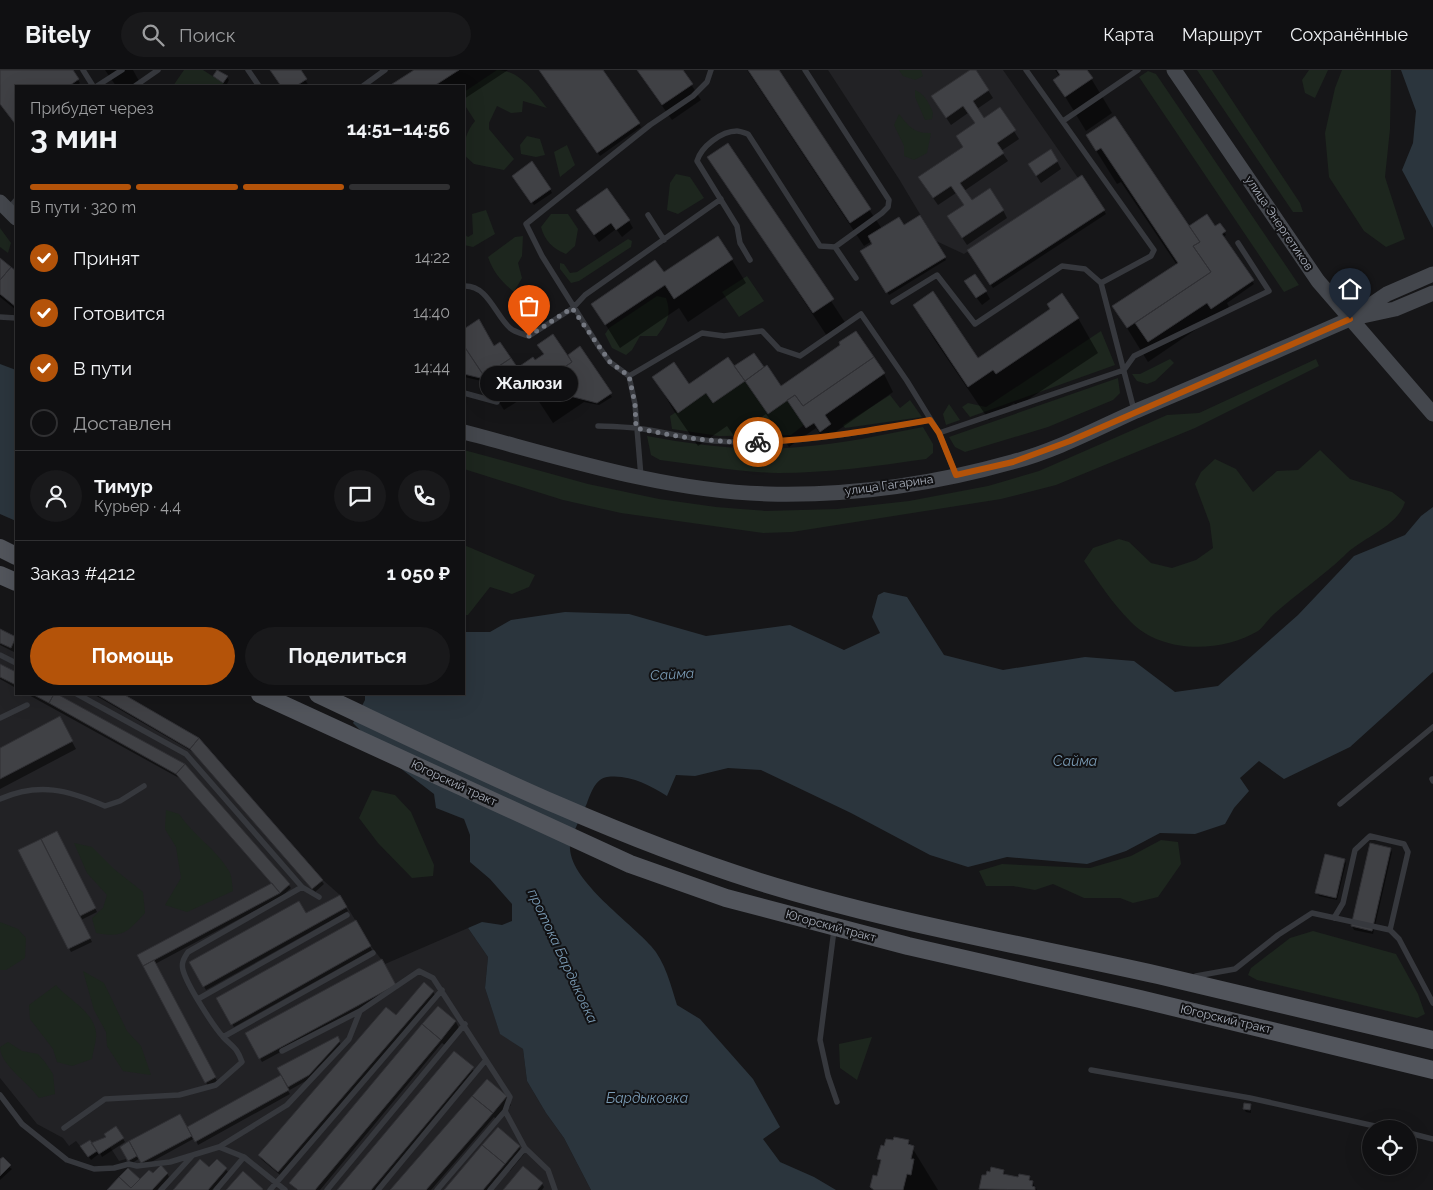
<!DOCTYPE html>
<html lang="ru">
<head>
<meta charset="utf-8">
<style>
	body { margin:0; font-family:Raleway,sans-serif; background:#19191b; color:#f1f3f6; height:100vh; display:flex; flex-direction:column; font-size:19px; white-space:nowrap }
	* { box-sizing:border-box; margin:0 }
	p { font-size:16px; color:#9c9d9f }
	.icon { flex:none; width:28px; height:28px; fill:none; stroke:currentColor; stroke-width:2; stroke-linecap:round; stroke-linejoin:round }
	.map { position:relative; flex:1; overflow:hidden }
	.panel { position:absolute; left:15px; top:15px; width:450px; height:610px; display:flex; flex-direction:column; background:#101012; border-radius:0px; box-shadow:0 5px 20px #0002,0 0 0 1px #303032 }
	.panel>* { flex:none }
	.tools { position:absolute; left:1362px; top:1050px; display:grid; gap:10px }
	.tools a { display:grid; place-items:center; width:55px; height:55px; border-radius:50%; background:#101012; box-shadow:0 5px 20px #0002,0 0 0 1px #303032; font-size:25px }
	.pin { position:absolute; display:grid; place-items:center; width:42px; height:42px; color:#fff; margin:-51px -21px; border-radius:50% 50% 50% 0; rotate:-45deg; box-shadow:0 0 5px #0007 }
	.pin .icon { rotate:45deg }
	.courier { position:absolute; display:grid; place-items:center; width:50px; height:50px; margin:-25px; border:4px solid #b45309; border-radius:50%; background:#fff; color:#222; box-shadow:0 1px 6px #0007 }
	.bubble { position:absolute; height:35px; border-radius:18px; background:#101012; box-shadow:0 5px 20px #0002,0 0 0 1px #303032; font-size:16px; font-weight:700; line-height:35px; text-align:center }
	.summary em { font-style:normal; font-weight:700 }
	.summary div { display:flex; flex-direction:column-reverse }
	.summary { display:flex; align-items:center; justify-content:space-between; height:85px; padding:0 15px }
	h1 { font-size:32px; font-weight:700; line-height:38px }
	.bar { display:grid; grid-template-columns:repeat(4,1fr); gap:8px 5px; align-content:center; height:60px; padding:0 15px }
	.bar i { height:6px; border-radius:4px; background:#303032 }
	.bar .current { background:#b45309 }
	.bar p { grid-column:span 4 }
	.line { display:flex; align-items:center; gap:12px; padding:0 15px; border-top:1px solid #303032 }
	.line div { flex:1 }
	.round { display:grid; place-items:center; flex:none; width:52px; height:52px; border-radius:26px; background:#19191b }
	ol { padding:0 15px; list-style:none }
	li { display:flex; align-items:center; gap:15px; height:55px }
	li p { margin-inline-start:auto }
	li .icon { padding:5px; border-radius:50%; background:#b45309; color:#fff; stroke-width:4 }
	li:last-child { color:#9c9d9f }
	li i { width:28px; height:28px; border:2px solid #303032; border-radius:50% }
	.button { display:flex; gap:10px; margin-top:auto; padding:10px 15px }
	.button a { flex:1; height:58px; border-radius:30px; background:#b45309; color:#fff; font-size:20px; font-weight:700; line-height:58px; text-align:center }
	.button a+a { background:#19191b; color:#f1f3f6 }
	header { display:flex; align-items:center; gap:30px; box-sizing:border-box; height:70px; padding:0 25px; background:#101012; border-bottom:1px solid #303032 }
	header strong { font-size:24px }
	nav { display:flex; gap:28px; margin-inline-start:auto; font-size:18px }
	.search { width:350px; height:45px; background:#19191b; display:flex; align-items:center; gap:12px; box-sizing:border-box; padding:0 18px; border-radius:28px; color:#9c9d9f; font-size:19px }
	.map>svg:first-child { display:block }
</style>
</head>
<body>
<header>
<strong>Bitely</strong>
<div class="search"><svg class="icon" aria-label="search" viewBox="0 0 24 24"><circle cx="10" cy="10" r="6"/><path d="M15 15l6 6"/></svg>Поиск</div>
<nav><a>Карта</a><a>Маршрут</a><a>Сохранённые</a></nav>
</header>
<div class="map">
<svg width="1433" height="1120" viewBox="0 0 1433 1120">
	<rect width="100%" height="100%" fill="#161618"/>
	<path fill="#222225" d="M828,0H1003L1078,108L964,184L936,171L899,109Z
		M0,559L16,567V624H123L199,668L323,810L340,825L371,876L385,894L468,858L488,887L485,918L500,963L523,979L527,1011L546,1043L564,1068L591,1120H107L128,1098L126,1089L119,1091L110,1077L99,1084L90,1070L80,1076L76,1071L69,1076L63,1068L37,1054L0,1008Z"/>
	<path fill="#1d261e" d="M184,0H203L228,16H173Z
		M497,0C520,0 534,22 547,38L523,31L522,42L511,43L497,36L489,53V59L514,89L504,100L474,94L464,85C464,71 466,62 475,51L464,34V22Z
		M899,0H921L923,6L915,10L903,6Z
		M1197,0H1212L1300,133L1303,142H1293Z
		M1309,0H1328L1315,28L1305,23L1302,10Z
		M1342,0H1391L1390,59L1385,107L1405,169L1386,177L1364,161L1329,107L1325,63L1335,18Z
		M1148,1L1156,4L1299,215L1284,222L1139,7Z
		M915,20C925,24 929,33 933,43L932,49L925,50L915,27Z
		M899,44C909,57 915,64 931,63L927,83L914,90L904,86V76L894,55Z
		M527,66L540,69L545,85L536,87L521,84L520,75Z
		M567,75L575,95L560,107L554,82Z
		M676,104L690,107L704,128L678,144L667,140L670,113Z
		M486,140L495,164L473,177L464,175V164L468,167L473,164L472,144Z
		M551,144H568L578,159L575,176L566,184C552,178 545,171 541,157Z
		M0,158L11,173L8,183L0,177Z
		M523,166L522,186L518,193L522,208L514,222C502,212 493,202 488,187L515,167Z
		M628,169L632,171L631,177L579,211L571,213L560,199V193L564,194L570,203L577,202Z
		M747,206L764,231L739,247L722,222Z
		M657,226L666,228C672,245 667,253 657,266H640L632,280L626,285L612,278L605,264L609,258Z
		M1101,261L1115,295L970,347L962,337L968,333L986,337Z
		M1170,289L1174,293L1155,311L1147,314L1137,311L1132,304H1140Z
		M1316,289L1319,296L1195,358L1056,415L1001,429L792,462L763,463L621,443L563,430L464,399V380L588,414L659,429L716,437L766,441L837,439L909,431L988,416L1039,401L1167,345L1199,343Z
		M1118,308L1120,323L1113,330L1048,357L965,382L955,377L949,367Z
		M745,311L768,343L787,330L804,355L791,365L719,366L672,359L670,346L706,323Z
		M890,325L900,338L910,330L922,347L845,358L843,355Z
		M949,334L960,350L946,355L943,344Z
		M923,357L933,374V383L926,389C877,396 827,403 778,403C738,402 699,395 660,390L651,385L647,366C696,375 749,382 799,377C841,374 882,365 923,357Z
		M1320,380L1350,409L1392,422L1405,432C1397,458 1362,467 1344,486C1322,507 1296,524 1274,544C1268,549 1264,557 1258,561C1221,583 1161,584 1130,551C1112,533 1098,511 1084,491L1093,478L1119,469L1129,472L1151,493L1172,498L1196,490L1213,478L1210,454L1195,414L1201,402L1215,389L1236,399L1253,422L1277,401L1298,400Z
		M464,475L535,505L529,517L512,524L490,517L468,545H464Z
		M372,720L395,725L411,742L434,795L433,806L412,808L378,773L359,748Z
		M166,740L179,744C193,765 216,779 229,801C232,806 232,815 233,821L187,842L165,835L181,808L176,777L165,759Z
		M1161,770L1178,772L1181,794L1158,827L1133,833L1120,828H1084L1053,814L1035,820L1013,816H986L979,801L1002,794L1090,798L1131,786Z
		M74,773L92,777L114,799L143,822L145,843C127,863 122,868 96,863L92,848L103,838L107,825L87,803Z
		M0,852L18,859L26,868L25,888L6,900H0Z
		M1313,861L1396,884L1418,924L1425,944L1417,948L1257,910L1248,905L1251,898L1290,868Z
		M83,901L104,913L127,961L141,976L151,1005L123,1001L107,976L106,962L94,940Z
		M56,915C69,930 93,941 96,962C97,970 93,981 92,989L72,996L57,992L53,979L30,949L29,935Z
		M872,967L857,1010L840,998L839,974Z
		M8,972L22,981L38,984L45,992L53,1004L55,1024L39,1028C28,1012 0,995 0,977Z"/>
	<path fill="#2b353d" d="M1401,0H1433V158L1402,100L1413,73L1416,41Z
		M0,294L16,300V451L0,444Z
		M1433,437V602L1350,677L1284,709L1259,691L1240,708L1249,721L1234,738L1225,754L1195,764L1160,763L1126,781L1087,794L1007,787L968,797L930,785L851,743L761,700L728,698L695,706L676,705L667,726C649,715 629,704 607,707C595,709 591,723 587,733C583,743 569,769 570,779C572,812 630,852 651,876C665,891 671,916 677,935L700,949L753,1009L780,1057L763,1069L780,1092L814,1107L836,1120H591L564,1068L546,1043L527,1011L523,979L500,964L485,918L488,887L468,858L482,852L502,855L512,851V834L490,809L470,792V765L464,749L436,738L434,724L391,691L353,653L365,630V624H464V562H490L511,550L565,542L629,544L706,566L790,555L844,580L880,563L872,547L878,525L884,522L907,527L944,585L1003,600L1085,587L1134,591L1175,622L1218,616L1298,545L1354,486L1405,465L1421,446Z"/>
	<path fill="#0007" d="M0,0H71L80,13L76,16H16V54L0,30Z
		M105,0H133L139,11L131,16H116Z
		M270,0H299L309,16H281Z
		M416,0H508L464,29V16H392Z
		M540,0H602L641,57L600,86Z
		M637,0H682L701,30L672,50Z
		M747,0H777L882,159L904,156L920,146L946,190L889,225L862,181L873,174L872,171L864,176Z
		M972,0H975L993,28L977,39L984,50L1000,39L1019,69L1001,81L1008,91L964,121L971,132L1003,140L1007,148L967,175L953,154L965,136L956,123L938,135L924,115L964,78L976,54L968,43L951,55L937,34Z
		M1055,0H1086L1112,43L1086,61L1055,10L1060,7Z
		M214,6L227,7L229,10L226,16Z
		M1087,66L1189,158H1215L1220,155L1226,165L1223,167L1254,214L1227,233L1229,237L1148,292L1114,237L1177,195L1121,112L1117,114Z
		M728,74L846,254L827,266L709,87Z
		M1057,91L1061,99L1041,113L1034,102Z
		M1082,107L1106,144L993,218L968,180Z
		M515,109L550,119L552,123L534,135Z
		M582,148L629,151L633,158L622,167L616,159L599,172Z
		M0,189L16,202V240L0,227Z
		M732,190L746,213L688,252L679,238L620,278L593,234L663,204Z
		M970,219L986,222L990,229L982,235Z
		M914,235L978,290L1078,248L1098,283L1017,337L1014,333L989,350L934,269Z
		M479,251L494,278L517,299L545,285L539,275L571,292L580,278L612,327L599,335L584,332L553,353L534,324L530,323L504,340L486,312L464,307V261Z
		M856,262L884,304L893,322L824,370L816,358L789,377L766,344L734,366L727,356L698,376L674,341L654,307L688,315L737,302L753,284L781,318L842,275Z
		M0,560L16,568V583L0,575Z
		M0,595L16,604V618L0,609Z
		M27,624H53L184,695L291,818L282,826L155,894L217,1011L208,1016L138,885L274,814L179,708Z
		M93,624H120L198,669L324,814L315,822L193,682Z
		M59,648L76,679L0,719V679Z
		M56,762L97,842L81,850L92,872L71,882L20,781Z
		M1390,779L1392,782L1373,864L1354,860L1352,856Z
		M1344,790L1346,793L1337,830L1319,826L1317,823Z
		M339,826L348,841L206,920L191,893L306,845Z
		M356,851L372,880L234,957L218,929Z
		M381,891L397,919L262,992L246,963Z
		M433,922L435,925L280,1105L261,1089L259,1085Z
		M438,937L456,952L460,960L446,976L442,973L320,1120H297L291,1113Z
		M339,971L341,975L311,1008L288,1021L290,1024L198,1075L195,1068L144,1096L140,1088L131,1094L122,1077L179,1045L187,1059L283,1006Z
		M455,983L475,1002L375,1120H339Z
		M487,1010L506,1027L511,1035L497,1050L494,1047L431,1120H392Z
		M1250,1035L1251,1043L1246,1042L1244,1039Z
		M116,1057L125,1072L102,1087L100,1083L91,1090L82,1077L108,1067Z
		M498,1058L519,1077L524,1084L510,1101L506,1098L487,1120H446Z
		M908,1071L938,1120H873L872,1117L878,1108L881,1094L879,1089Z
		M217,1090L228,1102L212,1120H175L209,1099Z
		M0,1091L12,1099L0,1110Z
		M523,1098L542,1114L544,1117L542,1120H504Z
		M1003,1101L1006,1106L1019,1109L1029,1107L1037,1120H981Z
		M167,1103L169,1107L157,1120H109L153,1105Z"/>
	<path fill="#404145" stroke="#303034" d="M0,0H73L79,9L69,16H16V55L0,34Z
		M217,0L228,6L223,13L213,6Z
		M270,0H301L307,9L296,16H281Z
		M414,0H459L434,16H389Z
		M539,0H603L640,53L597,83Z
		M637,0H683L693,14L662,35Z
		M748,0H779L871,139L850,153Z
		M970,0H976L989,20L973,31L984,48L1000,37L1016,60L997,73L1004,83L960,113L972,130L990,118L1004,140L962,168L947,146L964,135L951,116L933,128L918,107L963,77L956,66L975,53L963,36L946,48L931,26Z
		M1057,0H1087L1093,8L1065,27L1053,10L1060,5Z
		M1115,46L1200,172L1193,176L1211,202L1127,258L1112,236L1178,193L1101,78L1096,81L1086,65Z
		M728,73L834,229L813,243L707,87Z
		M1051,79L1058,91L1036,106L1028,94Z
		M532,91L551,119L531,133L512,106Z
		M1082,105L1105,140L990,215L967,180Z
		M607,118L630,150L616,160L611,153L594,165L576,140Z
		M1207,144L1215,156L1220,153L1226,161L1222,164L1254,210L1211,239L1207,233L1148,272L1135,253L1211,202L1193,176L1200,172L1189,156Z
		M920,145L946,187L886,223L860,181L872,174L868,166L899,147L904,155Z
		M718,166L733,189L674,229L665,215L605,255L591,234L655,190L664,202Z
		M0,188L11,197L0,210Z
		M11,197L16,201V237L0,224V210Z
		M975,204L987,221L976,228L964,211Z
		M933,221L978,288L1050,239L1047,234L1062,223L1079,248L996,304L993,300L968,317L913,235Z
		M479,249L494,276L500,272L511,288L484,306L464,276V259Z
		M856,261L874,287L803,336L795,325L768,344L745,311L767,295L781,316L840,275L839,272Z
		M553,264L572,292L532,319L517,298L533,287L535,290L544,284L537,275Z
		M464,276L484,306L511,288L532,319L572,292L568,285L580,276L612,323L597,333L562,324L558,327L464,304Z
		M754,283L764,297L745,311L734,296Z
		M728,287L745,311L713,333L706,323L678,343L652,307L674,292L689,314Z
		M874,287L885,303L825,345L831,354L820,362L814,353L806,358L787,330L795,325L803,336Z
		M0,559L16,567L11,578L0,573Z
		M0,594L16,602V615L0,607Z
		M32,624H54L49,633Z
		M54,624H57L185,694L176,704L49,633Z
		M96,624H123L199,668L190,679Z
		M60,646L73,671L0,709V678Z
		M199,668L323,810L312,819L190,679Z
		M185,694L290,814L280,823L176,704Z
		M57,761L96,838L80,846L41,769Z
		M41,769L91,868L68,879L18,780Z
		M1370,773L1391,778L1372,861L1351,856Z
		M1325,784L1345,789L1336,828L1315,823Z
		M272,813L280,823L143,896L137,885Z
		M340,825L347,837L203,917L189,892L299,831L306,843Z
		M356,850L371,876L231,955L216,928Z
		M382,889L396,915L259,989L245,963Z
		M154,890L216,1007L205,1013L143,896Z
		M424,912L434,921L278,1102L258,1085L386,937L396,945Z
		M438,936L456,951L441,970L422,954Z
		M422,954L441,970L315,1120H298L289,1113Z
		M338,966L340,971L309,1005L288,1017L277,998Z
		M454,981L474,997L371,1120H337Z
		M281,1005L289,1020L195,1072L187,1057Z
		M487,1009L507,1026L493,1043L472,1026Z
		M472,1026L493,1043L426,1120H390Z
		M1244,1033L1251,1034L1250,1040L1243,1039Z
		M180,1044L192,1066L141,1093L129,1071Z
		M116,1056L124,1068L99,1084L91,1073L106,1067L104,1064Z
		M498,1057L520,1076L505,1094L482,1075Z
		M894,1067L909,1070L908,1074L914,1076L911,1089H914L911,1105L907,1104L903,1120H874L870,1117L873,1105L877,1106L881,1090L877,1089L881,1075L884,1076L886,1069L893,1070Z
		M90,1070L97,1081L88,1087L80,1076Z
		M129,1071L137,1086L128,1091L120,1077Z
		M482,1075L505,1094L483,1120H444Z
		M3,1087L11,1095L0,1106V1089Z
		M200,1089L209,1097L217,1089L227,1098L208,1120H173Z
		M161,1095L168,1103L152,1120H107L119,1107L131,1118L149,1100L153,1103Z
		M523,1096L543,1113L537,1120H503Z
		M991,1097L1004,1100L1003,1104L1018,1107L1019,1104L1030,1106L1029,1110L1033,1111L1032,1116L1035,1117V1120L979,1119L982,1105H986L987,1101L990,1102Z
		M128,1098L140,1109L131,1118L119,1107Z
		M243,1101L263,1119L262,1120H226Z"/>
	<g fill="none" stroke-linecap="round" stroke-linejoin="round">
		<path stroke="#36383d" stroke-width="5.5" d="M83,0L93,16
			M248,0L259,16
			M805,0L889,130L888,137L882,143L835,177
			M1026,0L1154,180L1151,186L1101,213
			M97,16L122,0
			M135,16L158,0
			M363,16L385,0
			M1063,51L1138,0
			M8,139L16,130
			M648,145L664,170
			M750,190L740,173L737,156L697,91C701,77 721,61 737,61C740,61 745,63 748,64L820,176L835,177L856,208
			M464,216C488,215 495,245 510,258C514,262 523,264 529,266L573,238L585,225L721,129
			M893,232L937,205L975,254L1062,196L1085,199L1101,213L1134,340
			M0,247L16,248
			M629,306L702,263L724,266L762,261L779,279L800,286L861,244L907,311L939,363L956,405
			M464,323L497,332
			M598,356C610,356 623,357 636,358C662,361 688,369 714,371C787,376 858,363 930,350
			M939,363L1124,300L1134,286L1269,221L1238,173
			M641,407L635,334L629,306L610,292L599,277L542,186L526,154L650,55L693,26L707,12L711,0
			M0,585L16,593
			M77,624L186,684L302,817L319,827
			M0,648L27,635
			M1432,709L1433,711
			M0,729C39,712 68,720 105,736L120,731L144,716
			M1340,734L1433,657
			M1334,848L1343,833L1355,780L1370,766L1404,774L1408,782L1390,860
			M834,860L820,970L828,1006L837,1032
			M1196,906L1235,899L1278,865L1312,843L1390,860L1399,869L1433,933
			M198,929L347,845
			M223,967L373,883
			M282,981L360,941
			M1091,1000L1250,1028L1388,1059
			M0,1025L22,1054L67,1090L94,1099L114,1098L129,1094L137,1096L170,1092L219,1077L244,1087L285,1120
			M64,1058L105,1029L179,1025L216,1015L242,992C237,978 234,978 224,968C213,956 187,915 183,900C181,893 184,888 188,882L302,817
			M1409,1063L1433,1069
			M219,1077L287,1035L349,969L360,941L419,901L433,908L510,1027L505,1041L525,1078L490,1120
			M525,1078L548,1100L555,1120
			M161,1120L193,1085
			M216,1120L244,1087
			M270,1120L442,920
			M327,1120L465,954
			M378,1120L485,991
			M437,1120L505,1041"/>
		<path stroke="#44474d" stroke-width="15" d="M1174,0L1318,211L1433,344
			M0,132L16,148
			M1358,247L1395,239L1433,223
			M464,362C563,388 664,421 768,424C849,426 934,414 1012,392C1055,381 1096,359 1136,341C1208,311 1279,280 1350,249L1387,224L1433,204"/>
		<path stroke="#52555c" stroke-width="18" d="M0,478L16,486
			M0,505L16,512
			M260,624L630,794L726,828L908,876L1140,929L1433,1000
			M318,624C462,692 605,763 757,811C888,852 1024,875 1158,905C1250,926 1341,949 1433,970"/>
	</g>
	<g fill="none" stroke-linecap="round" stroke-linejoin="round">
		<path stroke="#747881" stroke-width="5" stroke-dasharray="0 9" d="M529,266L572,238L610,292L629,306L635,334L636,358C676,367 716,373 758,372"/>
		<path stroke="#b45309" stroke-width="6" d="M758,372C816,370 872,360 930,350L939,363L956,405L1013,392L1070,371L1350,249"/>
	</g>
	<g text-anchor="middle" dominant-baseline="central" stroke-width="4" stroke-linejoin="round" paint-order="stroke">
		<g font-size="12" fill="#a7adb9" stroke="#111113">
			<text transform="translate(1279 153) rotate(56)">улица Энергетиков</text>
			<text transform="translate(889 415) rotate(-8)">улица Гагарина</text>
			<text transform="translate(454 713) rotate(25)">Югорский тракт</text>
			<text transform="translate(831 856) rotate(15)">Югорский тракт</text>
			<text transform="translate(1226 949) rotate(13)">Югорский тракт</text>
		</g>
		<g font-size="14" font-style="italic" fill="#7b9cb6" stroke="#111113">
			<text transform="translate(672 604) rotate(-3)">Сайма</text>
			<text x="1075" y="691">Сайма</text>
			<text transform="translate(563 886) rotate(65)">протока Бардыковка</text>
			<text x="647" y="1028">Бардыковка</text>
		</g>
	</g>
</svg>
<div class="tools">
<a><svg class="icon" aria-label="locate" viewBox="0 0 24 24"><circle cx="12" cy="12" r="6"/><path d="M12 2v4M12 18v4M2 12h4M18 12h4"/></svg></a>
</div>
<div class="pin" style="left:529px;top:266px;background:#ea580c"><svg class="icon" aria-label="bag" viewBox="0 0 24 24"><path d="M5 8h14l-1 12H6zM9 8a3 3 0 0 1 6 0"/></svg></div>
<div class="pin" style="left:1350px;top:249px;background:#1f2937"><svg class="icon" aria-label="home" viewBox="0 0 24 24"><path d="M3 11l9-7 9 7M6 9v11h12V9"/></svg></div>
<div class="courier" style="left:758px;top:372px"><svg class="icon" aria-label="bike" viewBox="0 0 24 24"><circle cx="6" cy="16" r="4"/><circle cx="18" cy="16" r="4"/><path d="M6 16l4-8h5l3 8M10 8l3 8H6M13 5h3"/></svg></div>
<div class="bubble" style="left:480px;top:296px;width:98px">Жалюзи</div>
<section class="panel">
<div class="summary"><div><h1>3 мин</h1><p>Прибудет через</p></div><em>14:51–14:56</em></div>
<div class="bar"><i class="current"></i><i class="current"></i><i class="current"></i><i></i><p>В пути · 320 m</p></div>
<ol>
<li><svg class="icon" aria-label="check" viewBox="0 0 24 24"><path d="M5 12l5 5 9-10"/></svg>Принят<p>14:22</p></li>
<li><svg class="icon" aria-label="check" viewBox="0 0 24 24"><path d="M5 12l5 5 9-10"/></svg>Готовится<p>14:40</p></li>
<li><svg class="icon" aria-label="check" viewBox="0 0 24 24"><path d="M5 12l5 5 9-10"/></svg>В пути<p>14:44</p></li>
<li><i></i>Доставлен</li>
</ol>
<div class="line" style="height:90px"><a class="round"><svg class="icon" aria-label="person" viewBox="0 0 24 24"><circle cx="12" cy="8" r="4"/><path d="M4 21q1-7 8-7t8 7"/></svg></a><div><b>Тимур</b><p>Курьер · 4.4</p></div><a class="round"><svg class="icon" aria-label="chat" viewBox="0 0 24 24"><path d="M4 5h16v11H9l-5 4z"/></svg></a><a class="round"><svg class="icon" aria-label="phone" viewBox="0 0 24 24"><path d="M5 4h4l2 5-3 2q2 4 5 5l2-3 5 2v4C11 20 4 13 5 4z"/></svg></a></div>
<div class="line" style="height:65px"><div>Заказ #4212</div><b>1 050 ₽</b></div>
<div class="button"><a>Помощь</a><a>Поделиться</a></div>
</section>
</div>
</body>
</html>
